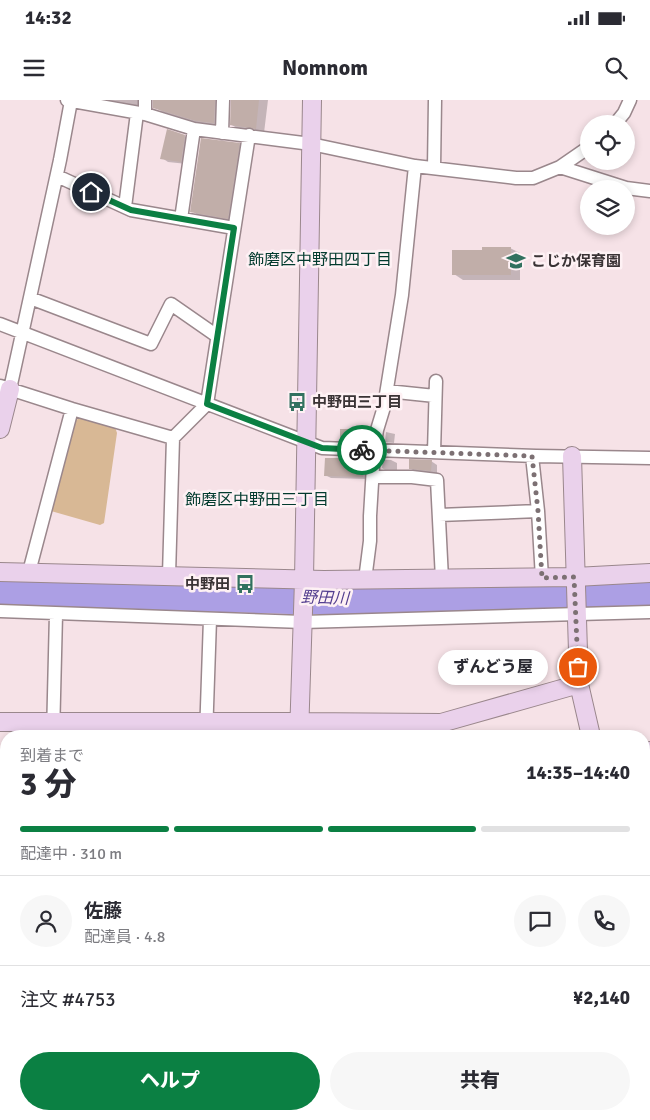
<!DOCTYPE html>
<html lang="ja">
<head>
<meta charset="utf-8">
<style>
	body { margin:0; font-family:Signika,"Noto Sans JP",sans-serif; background:#f7f7f7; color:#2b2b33; height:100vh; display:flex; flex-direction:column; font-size:19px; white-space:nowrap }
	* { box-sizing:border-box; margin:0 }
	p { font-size:16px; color:#7c7c81 }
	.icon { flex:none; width:28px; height:28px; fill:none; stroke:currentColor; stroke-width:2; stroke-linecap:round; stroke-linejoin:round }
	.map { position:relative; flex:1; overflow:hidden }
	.details { position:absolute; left:0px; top:630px; width:650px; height:390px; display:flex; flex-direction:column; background:#fff; border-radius:20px 20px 0 0; box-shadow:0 2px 8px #0003 }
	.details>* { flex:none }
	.buttons { position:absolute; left:580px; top:15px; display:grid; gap:10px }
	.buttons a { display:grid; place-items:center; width:55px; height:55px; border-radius:50%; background:#fff; box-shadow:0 2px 8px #0003; font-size:25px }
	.pin { position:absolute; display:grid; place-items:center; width:42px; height:42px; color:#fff; margin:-21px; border:2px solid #fff; border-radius:50%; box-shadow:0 1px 5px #0007 }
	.courier { position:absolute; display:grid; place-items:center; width:50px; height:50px; margin:-25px; border:4px solid #0b8043; border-radius:50%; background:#fff; color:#222; box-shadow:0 1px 6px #0007 }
	.bubble { position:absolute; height:35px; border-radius:18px; background:#fff; box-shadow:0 2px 8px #0003; font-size:16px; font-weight:800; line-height:35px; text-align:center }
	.summary em { font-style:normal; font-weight:800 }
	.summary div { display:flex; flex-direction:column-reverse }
	.summary { display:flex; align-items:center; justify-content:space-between; height:85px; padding:0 20px }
	h1 { font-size:32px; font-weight:800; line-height:38px }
	.bar { display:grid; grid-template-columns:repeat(4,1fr); gap:8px 5px; align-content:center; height:60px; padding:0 20px }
	.bar i { height:6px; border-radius:4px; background:#e1e1e2 }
	.bar .selected { background:#0b8043 }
	.bar p { grid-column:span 4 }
	.line { display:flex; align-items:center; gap:12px; padding:0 20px; border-top:1px solid #e1e1e2 }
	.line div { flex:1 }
	.round { display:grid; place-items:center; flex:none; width:52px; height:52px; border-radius:26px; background:#f7f7f7 }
	.button { display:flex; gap:10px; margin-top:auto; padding:10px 20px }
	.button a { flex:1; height:58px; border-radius:30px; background:#0b8043; color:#fff; font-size:20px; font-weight:800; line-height:58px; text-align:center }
	.button a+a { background:#f7f7f7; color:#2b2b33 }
	.status { display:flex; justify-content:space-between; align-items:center; height:35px; padding:0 25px; background:#fff; direction:ltr }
	.status svg { height:14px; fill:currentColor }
	header { display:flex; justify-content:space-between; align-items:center; height:65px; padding:0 20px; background:#fff; font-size:22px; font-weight:800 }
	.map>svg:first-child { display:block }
</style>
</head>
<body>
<div class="status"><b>14:32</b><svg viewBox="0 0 49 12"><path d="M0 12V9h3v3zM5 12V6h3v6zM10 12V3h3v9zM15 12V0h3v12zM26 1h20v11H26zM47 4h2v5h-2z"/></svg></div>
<header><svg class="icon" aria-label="menu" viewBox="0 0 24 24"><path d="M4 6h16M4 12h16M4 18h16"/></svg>Nomnom<svg class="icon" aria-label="search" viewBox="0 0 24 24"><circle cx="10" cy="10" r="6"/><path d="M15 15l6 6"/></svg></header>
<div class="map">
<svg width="650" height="1020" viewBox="0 0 650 1020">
	<rect width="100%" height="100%" fill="#f6e2e7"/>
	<path fill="#d8b895" d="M80,318L115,327L117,333L104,423L100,425L51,411L74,321Z
		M42,1014H109V1020H42Z"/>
	<path fill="#ac9fe4" d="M0,478C217,485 433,494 650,480V507L436,514H290L0,506Z"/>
	<path fill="#0003" d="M99,0H147L145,8Z
		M154,0H225L222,27L205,25L163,12L154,7Z
		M232,0H268L264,33L240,30L232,25Z
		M184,36L191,39L187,64L168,62L162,58Z
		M239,44L245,48L234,121L198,115L192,111Z
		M510,148L520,153V180H463L454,174Z
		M354,331L360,334L359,344L347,343L341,340Z
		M386,332L395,334L394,343L385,342Z
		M363,359L368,362V379L331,378L325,375Z
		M383,360H391L397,363V372H388L382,368Z
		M431,361L437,365V374L416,372L410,368Z"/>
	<path fill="#c1aea9" d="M153,0H215L214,23L196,21L153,8Z
		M231,0H259L256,29L230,25Z
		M167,29L185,35L181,62L160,59Z
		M201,38L240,43L228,119L190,112Z
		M482,147H511V175H452V150H482Z
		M340,329H354V341H340Z
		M342,357L363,358V377L324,376L325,358H342Z
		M409,359L432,360L431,371L409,369Z"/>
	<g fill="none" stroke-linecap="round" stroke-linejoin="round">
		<g stroke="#9a878c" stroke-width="15">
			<path id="street" d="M67,0L145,14L194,29L311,44L415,66L516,78H533L560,67L589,47
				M145,0V14
				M615,24L624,13L630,0
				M222,33L223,0
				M560,67L626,88L650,91
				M434,68L435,0
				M57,76L131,110L234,128
				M125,107L137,13
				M181,119L194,29
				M30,198L151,244L171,204L217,236
				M0,224L322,348L536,356L650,358
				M0,286L72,309L173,338
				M10,289L60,60L71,1
				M387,291L435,296
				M434,352L436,281
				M532,356L538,411L542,478
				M373,377H412L437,380L442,479
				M439,415L538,411
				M29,472L72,309
				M169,475L173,338L207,304L249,35
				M365,480L370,441V416L374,350L377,330L384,307L402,195L415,66
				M0,511L303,522L650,512
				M441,623L443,636
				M53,636L56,514
				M206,636L210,519
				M0,722L6,721
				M644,875H650
				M38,1014V1020
				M117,1014V1020
				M467,1014V1020
				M561,1014V1020
				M635,1014L636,1020"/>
		</g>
		<g stroke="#9a878c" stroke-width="20">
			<path id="secondary" d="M0,329L10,289
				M572,356L579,584L591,636
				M0,472L324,480L575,477L650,473
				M0,622H299L441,623L579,584
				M299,636L304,480L312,0
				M644,653L650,651
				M644,681L650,680
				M644,788L650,787
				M0,826L6,825
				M0,858L6,856
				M644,957H650
				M0,967L6,965
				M294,1020V1014"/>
		</g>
		<use href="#street" stroke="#fff" stroke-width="12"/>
		<use href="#secondary" stroke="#ead1eb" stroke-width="18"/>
	</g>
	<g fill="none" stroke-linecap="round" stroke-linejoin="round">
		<path stroke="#7c7073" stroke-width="5" stroke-dasharray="0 9" d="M362,350L532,356L538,411L542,478L574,477L578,567"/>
		<path stroke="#0b8043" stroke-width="6" d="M91,92L131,110L234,128L207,304L322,348L362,350"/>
	</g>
	<defs>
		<g id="school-bare" transform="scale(1.5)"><path d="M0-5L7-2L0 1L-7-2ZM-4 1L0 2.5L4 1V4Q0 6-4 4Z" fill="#31715f" stroke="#fef1f4" stroke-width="2.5" paint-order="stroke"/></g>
		<g id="bus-bare" transform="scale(1.5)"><path d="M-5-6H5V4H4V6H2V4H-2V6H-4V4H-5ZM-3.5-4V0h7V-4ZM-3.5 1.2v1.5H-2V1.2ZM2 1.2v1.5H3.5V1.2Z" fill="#31715f" stroke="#fef1f4" stroke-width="2.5" paint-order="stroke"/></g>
	</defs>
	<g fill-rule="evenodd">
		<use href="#school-bare" x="516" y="161"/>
		<use href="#bus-bare" x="297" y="302"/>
		<use href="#bus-bare" x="245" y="484"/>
	</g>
	<g text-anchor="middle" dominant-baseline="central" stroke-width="5" stroke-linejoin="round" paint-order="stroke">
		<g font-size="15" font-weight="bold" fill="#3a3335" stroke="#fef1f4" text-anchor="start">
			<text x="531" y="161">こじか保育園</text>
			<text x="312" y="302">中野田三丁目</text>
			<text x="230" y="484" text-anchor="end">中野田</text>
		</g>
		<g font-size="16" fill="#023b2e" stroke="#fef1f4">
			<text x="320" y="160">飾磨区中野田四丁目</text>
			<text x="257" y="400">飾磨区中野田三丁目</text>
		</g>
		<g font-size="16" font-style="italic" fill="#533e8f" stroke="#fef1f4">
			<text transform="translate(325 498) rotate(2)">野田川</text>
		</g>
	</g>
</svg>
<div class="buttons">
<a><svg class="icon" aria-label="locate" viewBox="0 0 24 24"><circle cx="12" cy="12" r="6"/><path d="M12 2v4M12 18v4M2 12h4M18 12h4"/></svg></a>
<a><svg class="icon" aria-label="layers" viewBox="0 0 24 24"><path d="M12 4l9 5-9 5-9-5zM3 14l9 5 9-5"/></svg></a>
</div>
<div class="pin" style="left:578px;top:567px;background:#ea580c"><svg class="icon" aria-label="bag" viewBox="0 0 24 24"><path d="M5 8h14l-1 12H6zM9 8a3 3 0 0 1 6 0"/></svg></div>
<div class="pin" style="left:91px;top:92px;background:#1f2937"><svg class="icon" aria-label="home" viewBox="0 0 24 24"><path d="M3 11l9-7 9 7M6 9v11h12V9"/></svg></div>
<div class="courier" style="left:362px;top:350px"><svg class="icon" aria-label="bike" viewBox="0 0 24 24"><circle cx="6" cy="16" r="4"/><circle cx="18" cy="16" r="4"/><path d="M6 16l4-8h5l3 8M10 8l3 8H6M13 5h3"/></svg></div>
<div class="bubble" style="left:438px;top:550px;width:110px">ずんどう屋</div>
<section class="details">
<div class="summary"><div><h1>3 分</h1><p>到着まで</p></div><em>14:35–14:40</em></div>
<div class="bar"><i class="selected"></i><i class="selected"></i><i class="selected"></i><i></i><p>配達中 · 310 m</p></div>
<div class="line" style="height:90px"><a class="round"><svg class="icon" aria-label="person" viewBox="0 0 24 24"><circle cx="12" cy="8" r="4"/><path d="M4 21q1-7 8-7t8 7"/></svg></a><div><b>佐藤</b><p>配達員 · 4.8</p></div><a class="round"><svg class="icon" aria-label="chat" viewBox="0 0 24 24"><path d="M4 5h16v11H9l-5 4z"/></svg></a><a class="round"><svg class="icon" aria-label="phone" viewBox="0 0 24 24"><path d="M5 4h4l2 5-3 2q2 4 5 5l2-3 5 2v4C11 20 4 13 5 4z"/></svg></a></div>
<div class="line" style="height:65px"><div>注文 #4753</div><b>¥2,140</b></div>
<div class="button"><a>ヘルプ</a><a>共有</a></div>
</section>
</div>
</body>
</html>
